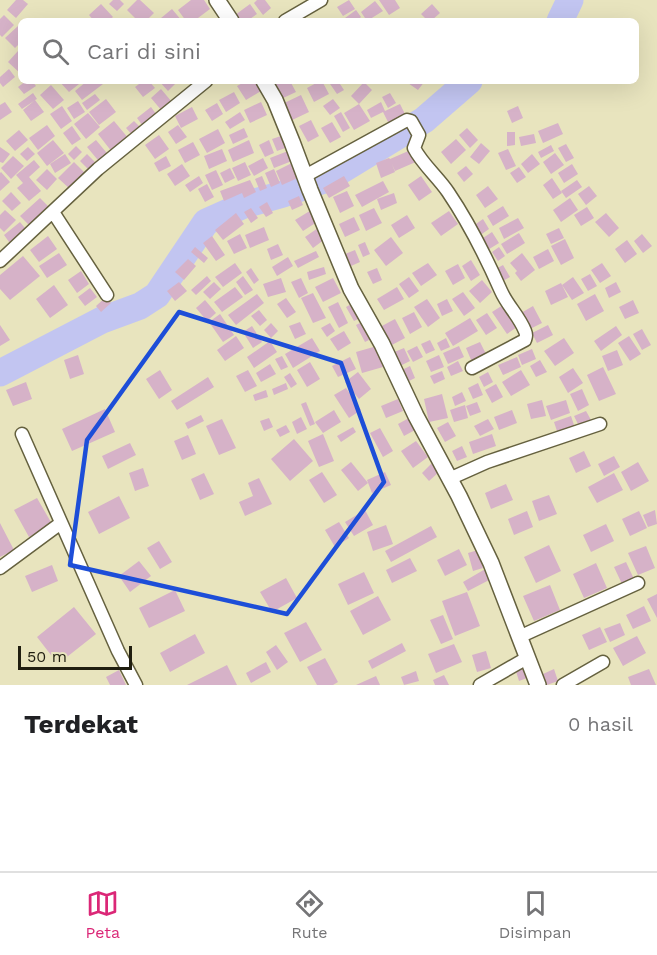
<!DOCTYPE html>
<html lang="id">
<style>
body{margin:0;font-family:"Work Sans",sans-serif;background:#f2f2f2;color:#202124}
.scale{position:absolute;left:18px;bottom:15px;width:114px;box-sizing:border-box;padding-left:6px;border:3px solid #201e10;border-top:0;font-size:16px;line-height:21px;white-space:nowrap;color:#201e10;-webkit-text-stroke:4px #e8e4be;paint-order:stroke}
.list{margin:0;padding:0;list-style:none}
h2{display:flex;justify-content:space-between;align-items:center;height:78px;margin:0;padding:0 24px;font-size:26px}
h2 small{font-size:20px;font-weight:400;color:#757577}
.icon{flex:none;width:33px;height:33px;fill:none;stroke:currentColor;stroke-width:2;stroke-linecap:round;stroke-linejoin:round}
.map{position:relative;flex:none;width:657px;height:685px;overflow:hidden}
.search{position:absolute;background:#fff;box-shadow:0 6px 24px #0002;left:18px;right:18px;top:18px;height:66px;display:flex;align-items:center;gap:15px;box-sizing:border-box;padding:0 21px;border-radius:9px;color:#757577;font-size:22px}
.sheet{height:186px;background:#fff}
nav{display:flex;justify-content:space-around;align-items:center;box-sizing:border-box;height:84px;border-top:2px solid #e0e0e0;background:#fff;font-size:16px;color:#757577}
nav a{display:grid;justify-items:center;gap:3px}
nav .on{color:#db2777}
.map>svg:first-child{display:block}
.lines{fill:none;stroke-linecap:round;stroke-linejoin:round}
.river{stroke:#c2c5f1;stroke-width:27}
.building{fill:#d6b2c8}
.minor-casing{stroke:#65613f;stroke-width:15}
.tertiary-casing{stroke:#65613f;stroke-width:18}
.minor{stroke:#fff;stroke-width:12}
.tertiary{stroke:#fff;stroke-width:15}
.marked{fill:none;stroke:#1d4ed8;stroke-width:4.5;stroke-linejoin:round}
</style>
<div class="map">
<svg width="657" height="685" viewBox="0 0 657 685">
<rect width="100%" height="100%" fill="#e8e4be"/>
<g class="lines">
<path class="river" d="M560 21 570 0
M0 373 102 320 140 306 157 295 206 222 244 205 283 194 327 179 424 120 469 81"/>
</g>
<path class="building" d="M16 0H23L28 4 16 18 7 10Z
M113 0H120L124 4 117 11 109 4Z
M137 0H140L154 13 146 21H138L127 10Z
M191 0H204L210 9 194 21H186L178 10Z
M257 0H265L271 8 263 15 254 3Z
M349 0 355 9 343 16 337 7Z
M379 0H395L400 8 389 15Z
M375 1 383 11 367 21 361 12Z
M101 4 113 17 108 21H94L89 15Z
M250 4 257 14 247 21H233L231 18Z
M432 4 440 13 431 21H428L421 14Z
M172 9 182 21H163L161 18Z
M356 10 361 17 357 21H348L345 18Z
M4 15 14 25 2 37 0 35V19Z
M18 26 21 29V42L15 48 5 38Z
M18 51 21 53V74L8 62Z
M9 69 15 77 3 87 0 83V77Z
M26 81H32L36 86 24 94 18 87Z
M59 81H76L79 84 69 92Z
M87 81H101L103 84 82 100 75 91Z
M143 81H149L155 88 143 97 135 87Z
M159 81H178L168 91Z
M246 81H255L261 91 246 100 237 86Z
M276 81H290L296 92 281 99 272 83Z
M320 81H322L329 94 314 102 307 88Z
M328 81H338L344 90 337 94Z
M405 81H425L418 90Z
M364 82 372 90 359 104 351 96Z
M51 85 64 100 53 109 40 95Z
M161 89 172 102 162 111 151 98Z
M234 92 240 103 226 112 219 100Z
M33 93 37 99 35 100 44 112 31 121 23 110 34 101 22 109 18 104Z
M390 93 396 103 388 108 382 97Z
M95 94 100 100 87 110 82 103Z
M301 95 309 112 288 122 280 105Z
M106 99 116 112 99 125 89 112Z
M333 99 340 108 330 115 323 106Z
M78 101 85 112 74 119 67 108Z
M5 102 12 112 0 120V105Z
M261 102 267 115 250 123 244 110Z
M381 102 385 111 400 104 407 118 390 126 383 112 371 118 367 110Z
M217 103 223 114 212 121 205 110Z
M359 104 370 121 354 130 344 113Z
M62 106 72 121 61 129 50 114Z
M518 106 523 118 512 123 507 111Z
M151 107 159 118 145 129 137 118Z
M192 107 198 119 181 128 175 116Z
M240 112 245 120 230 129 225 122Z
M341 112 350 128 343 132 334 116Z
M88 113 100 127 86 139 74 124Z
M311 120 319 136 308 142 299 126Z
M114 121 129 139 112 152 98 134Z
M134 121 143 130 135 138 126 128Z
M332 122 341 137 330 143 321 128Z
M558 123 563 134 543 143 538 131Z
M47 125 55 136 38 150 29 138Z
M178 125 187 137 176 144 168 132Z
M72 126 81 139 72 145 63 133Z
M244 128 248 137 233 144 229 135Z
M467 128 478 140 470 148 459 135Z
M218 129 225 143 207 153 199 139Z
M19 130 28 140 15 151 6 141Z
M507 132H515V145L507 146Z
M534 134 536 143 521 146 519 137Z
M159 135 169 149 155 159 145 145Z
M284 135 288 147 277 151 272 139Z
M456 139 466 150 451 164 441 152Z
M53 140 64 153 47 166 37 153Z
M96 140 111 158 102 165 87 147Z
M249 140 254 153 233 162 228 150Z
M269 140 274 153 265 157 259 145Z
M193 142 200 155 185 163 178 150Z
M481 143 490 151 479 164 470 157Z
M566 144 574 158 566 162 558 148Z
M551 145 554 151 541 158 538 152Z
M76 146 82 152 74 160 68 154Z
M0 147 10 154 3 163 0 162Z
M28 147 35 154 27 161 20 154Z
M222 149 227 161 209 169 204 156Z
M413 149 418 161 395 171 392 164 395 172 381 178 376 163 389 158 390 159Z
M508 149 516 166 506 170 498 153Z
M288 151 292 161 274 168 270 158Z
M555 153 564 165 551 174 543 162Z
M65 154 71 163 55 173 50 164Z
M87 154 98 165 91 172 80 161Z
M532 154 540 164 528 173 521 164Z
M13 156 24 166 11 179 1 168Z
M166 156 171 166 159 172 154 163Z
M263 158 268 168 254 176 248 166Z
M34 160 40 167 29 177 41 191 29 201 17 188 23 183 16 175Z
M74 162 87 175 71 190 58 178Z
M245 162 251 175 238 181 232 168Z
M294 162 300 177 282 185 276 171Z
M182 164 190 176 175 186 167 174Z
M572 164 578 174 564 183 558 173Z
M466 166 473 174 464 182 457 173Z
M519 167 526 177 517 183 510 173Z
M230 168 235 178 225 183 220 173Z
M47 169 57 179 47 190 36 180Z
M274 169 280 183 271 187 265 173Z
M216 170 223 185 212 190 205 175Z
M1 172 10 182 0 191V173Z
M199 176 203 183 190 192 185 185Z
M262 176 267 188 260 191 255 179Z
M344 176 350 186 329 198 323 188Z
M421 176 432 192 419 201 408 185Z
M552 178 562 193 553 199 543 185Z
M250 180 256 192 244 198 242 193 224 201 220 191Z
M577 180 582 187 566 198 561 191Z
M383 181 389 192 362 207 355 195Z
M207 184 214 197 205 202 198 189Z
M488 186 498 199 485 208 476 195Z
M589 186 597 196 586 205 578 194Z
M347 191 354 206 340 213 333 197Z
M11 192 21 203 12 211 2 201Z
M394 193 397 203 381 210 377 199Z
M299 196 303 205 292 210 288 201Z
M40 198 51 209 31 227 20 216Z
M570 198 578 210 561 222 553 210Z
M267 202 273 213 266 217 259 207Z
M503 206 509 216 493 226 487 216Z
M587 207 594 218 581 226 574 215Z
M251 208 258 218 251 223 244 212Z
M374 208 382 223 366 231 359 215Z
M313 209 320 220 303 231 295 220Z
M5 210 16 220 4 232 0 228V215Z
M449 211 458 224 441 236 431 223Z
M236 213 244 224 223 240 215 230Z
M606 213 619 228 609 237 595 222Z
M407 215 415 228 399 238 391 225Z
M354 217 360 230 345 237 339 224Z
M518 218 524 228 504 239 499 228Z
M483 219 489 229 479 236 473 226Z
M20 222 29 233 12 246 4 235Z
M264 227 269 240 250 248 245 235Z
M318 228 325 239 313 248 305 237Z
M559 228 564 238 551 244 546 234Z
M492 232 499 243 486 251 480 240Z
M519 233 525 243 507 254 501 244Z
M240 234 247 248 234 254 227 241Z
M642 234 652 246 643 253 634 241Z
M48 236 57 249 39 262 30 250Z
M212 236 225 255 216 261 203 243Z
M391 237 403 253 386 266 374 250Z
M565 239 574 258 561 265 551 246Z
M627 240 637 254 625 263 615 249Z
M365 242 370 254 363 257 358 245Z
M278 244 283 255 271 260 267 249Z
M195 247 208 258 204 263 191 252Z
M499 247 505 256 498 261 492 252Z
M548 249 554 261 539 269 533 257Z
M355 250 360 262 351 266 345 254Z
M316 251 319 257 298 268 294 261Z
M59 253 67 265 47 278 39 266Z
M522 253 535 270 521 281 515 273 517 271 510 263Z
M23 256 40 276 10 300 0 289V275Z
M288 257 293 266 277 276 272 267Z
M188 259 196 266 184 280 175 272Z
M471 260 480 275 471 281 462 266Z
M235 263 242 273 223 287 215 277Z
M428 263 437 275 421 286 412 273Z
M602 263 611 276 600 283 591 270Z
M458 264 465 278 453 285 445 271Z
M503 265 510 277 501 282 494 270Z
M324 267 326 274 309 280 307 272Z
M251 268 259 280 254 284 246 272Z
M377 268 382 280 373 284 367 272Z
M81 271 89 284 77 293 68 280Z
M590 274 597 286 588 291 581 279Z
M207 276 211 281 196 295 191 290Z
M243 276 253 290 245 295 236 282Z
M409 277 419 291 409 298 399 284Z
M573 277 584 293 572 300 562 285Z
M281 278 286 292 268 297 263 284Z
M301 278 308 293 299 298 291 282Z
M333 278 341 293 323 302 315 287Z
M482 280 492 292 480 303 469 291Z
M179 282 187 291 175 301 167 291Z
M214 282 221 289 210 299 203 292Z
M616 282 621 292 609 298 605 288Z
M561 283 568 297 551 305 545 291Z
M54 285 68 305 50 318 36 299Z
M235 287 243 297 222 312 214 302Z
M397 287 404 299 384 310 377 299Z
M90 288 97 297 85 306 78 297Z
M463 292 475 308 464 316 452 299Z
M313 293 326 318 313 323 301 298Z
M257 294 264 303 236 325 228 315Z
M595 294 604 311 586 321 577 304Z
M106 297 111 303 101 312 96 306Z
M286 298 296 312 287 318 277 304Z
M427 299 440 318 428 327 414 307Z
M447 299 453 311 442 316 437 304Z
M205 300 216 313 207 321 196 308Z
M633 300 639 313 625 319 619 307Z
M338 302 348 323 339 328 328 307Z
M355 302 362 317 354 321 346 307Z
M503 305 517 327 507 334 492 312Z
M533 306 542 323 530 329 521 313Z
M259 310 267 320 260 326 251 316Z
M414 312 422 327 410 334 402 318Z
M487 313 497 328 486 335 476 320Z
M220 314 234 335 223 342 209 322Z
M470 318 478 331 453 346 445 333Z
M395 319 405 338 390 346 380 327Z
M364 321 373 338 365 342 356 325Z
M300 322 306 334 295 339 289 326Z
M271 323 278 331 271 338 264 330Z
M330 323 335 331 327 337 321 328Z
M0 325 10 340 0 346Z
M548 325 553 335 537 343 532 333Z
M252 326 262 342 253 348 243 332Z
M616 326 622 335 601 351 594 341Z
M642 329 651 345 642 350 633 334Z
M344 331 351 343 338 351 330 339Z
M236 336 244 348 225 361 217 350Z
M629 336 641 354 630 361 618 343Z
M312 338 320 351 293 368 285 354Z
M446 338 450 347 441 351 437 343Z
M564 338 574 353 555 366 544 351Z
M430 340 435 350 426 354 421 344Z
M270 341 277 352 254 368 247 357Z
M480 342 487 356 472 362 466 348Z
M377 346 383 367 362 373 356 352Z
M417 346 423 357 413 362 407 351Z
M459 346 464 357 448 364 443 353Z
M404 348 410 361 398 367 392 353Z
M532 349 536 359 522 365 518 355Z
M617 350 623 365 608 371 602 356Z
M78 355 84 374 70 379 64 360Z
M439 355 444 367 431 372 426 361Z
M282 356 288 367 281 370 275 359Z
M350 357 356 369 338 377 332 366Z
M517 357 521 367 503 375 498 365Z
M540 360 547 372 536 377 530 366Z
M458 361 463 371 451 376 447 367Z
M310 362 320 379 307 387 297 370Z
M270 364 276 374 261 382 256 373Z
M410 366 415 378 407 382 402 370Z
M603 367 616 394 599 401 587 375Z
M573 368 583 383 568 393 559 377Z
M160 370 172 390 159 399 146 379Z
M248 370 257 386 245 392 236 376Z
M521 370 530 385 511 396 502 382Z
M442 371 445 379 434 384 430 376Z
M358 372 371 389 359 399 345 382Z
M488 372 493 382 484 387 479 377Z
M290 373 297 384 291 388 284 377Z
M208 377 214 387 177 410 171 401Z
M26 382 32 399 13 406 6 390Z
M286 383 288 389 274 395 272 389Z
M478 383 483 395 473 399 468 388Z
M496 384 503 397 492 403 485 390Z
M346 388 361 410 349 418 334 395Z
M582 389 589 405 578 411 570 394Z
M266 390 268 397 255 401 253 395Z
M462 392 466 401 455 406 452 397Z
M442 394 448 418 429 422 424 399Z
M398 399 403 411 386 418 381 406Z
M542 400 546 416 531 419 527 404Z
M566 400 570 413 551 420 546 406Z
M306 402 315 424 310 426 301 404Z
M477 402 481 412 470 416 466 406Z
M465 405 468 418 454 422 450 410Z
M105 409 115 432 72 451 62 429Z
M334 410 341 422 323 433 315 422Z
M512 410 517 423 499 430 494 417Z
M586 411 591 420 579 426 574 416Z
M201 415 204 421 188 429 185 423Z
M571 416 575 428 558 434 554 422Z
M301 417 307 429 297 434 292 422Z
M269 418 273 427 264 431 260 421Z
M409 418 415 430 404 436 398 424Z
M222 419 236 448 219 455 206 426Z
M488 419 494 429 480 436 474 426Z
M448 422 456 436 445 442 437 428Z
M286 425 290 432 280 437 276 430Z
M353 427 356 432 341 442 337 436Z
M380 428 393 451 383 457 370 433Z
M323 434 334 461 319 467 308 441Z
M492 434 496 446 473 454 469 442Z
M188 435 196 454 182 460 174 441Z
M294 439 313 461 290 481 271 459Z
M416 441 428 457 413 468 401 451Z
M130 443 136 455 108 469 102 456Z
M462 446 467 457 457 461 452 451Z
M584 451 591 466 576 473 569 458Z
M614 456 620 467 604 476 598 464Z
M351 462 368 483 358 491 341 470Z
M638 462 649 481 631 491 621 472Z
M432 463 440 471 429 481 422 473Z
M143 468 149 486 135 491 129 473Z
M322 472 337 495 324 503 309 480Z
M385 472 391 485 372 493 367 480Z
M204 473 214 494 200 500 191 479Z
M614 473 623 490 597 503 588 487Z
M259 478 272 504 245 516 239 502 253 496 248 483Z
M506 484 513 500 491 509 485 493Z
M549 495 557 514 539 521 532 501Z
M119 496 130 518 99 534 88 512Z
M37 498 52 524 29 537 14 510Z
M365 510 373 525 354 536 345 522Z
M655 510 657 524 648 527 643 515Z
M527 511 533 527 514 535 508 519Z
M639 511 647 528 630 536 622 519Z
M339 522 349 538 335 547 325 530Z
M0 523 14 550 0 557Z
M606 524 614 541 591 552 583 535Z
M386 525 393 544 373 551 367 532Z
M431 526 437 537 391 562 385 551Z
M159 541 172 562 160 569 147 548Z
M549 545 561 571 536 583 524 557Z
M646 546 655 568 638 575 628 553Z
M459 549 467 565 445 576 437 560Z
M478 550 483 568 473 571 468 553Z
M410 558 417 571 392 583 386 570Z
M139 561 151 576 130 592 119 576Z
M626 562 634 579 622 584 614 567Z
M596 563 607 588 584 598 573 574Z
M52 565 58 581 32 592 25 576Z
M487 568 493 578 468 591 463 582Z
M364 572 374 593 348 605 338 584Z
M286 578 297 598 272 612 260 592Z
M550 585 560 610 534 621 523 596Z
M175 590 185 611 149 628 139 608Z
M467 592 480 626 455 636 442 601Z
M657 594V618L647 599Z
M378 596 391 620 363 635 350 611Z
M644 606 651 621 633 629 626 615Z
M74 607 96 634 58 664 37 637Z
M443 615 453 639 441 644 430 620Z
M306 622 322 650 300 662 284 633Z
M620 623 625 635 610 642 604 629Z
M600 627 607 642 589 650 582 635Z
M195 634 205 653 170 672 160 653Z
M637 636 646 653 623 666 613 648Z
M402 643 406 651 372 669 368 661Z
M454 644 462 662 436 673 428 654Z
M276 645 288 662 277 670 266 652Z
M486 651 491 668 477 672 472 655Z
M325 658 338 682 333 685H317L307 667Z
M266 662 271 672 251 683 246 673Z
M227 665 237 685H187Z
M523 665 527 678 519 681 515 668Z
M554 669 558 681 547 685 543 674Z
M649 669 656 685H631L628 677Z
M119 670 126 685H110L106 677Z
M416 671 419 681 404 685 401 677Z
M444 675 449 685H435L433 680Z
M376 676 380 685H356Z"/>
<g class="lines">
<g class="minor-casing">
<path id="minor" d="M285 21 321 0
M305 176 407 120 411 121 419 135 414 148C422 164 438 177 448 192 469 223 486 257 501 291 507 305 519 316 525 331 527 336 526 335 525 340L472 368
M53 212 107 295
M0 261 98 169 206 81
M22 434 118 651 136 685
M449 479 487 462 600 424
M0 568 61 523
M521 636 638 583
M480 685 527 658
M563 685 603 662"/>
</g>
<g class="tertiary-casing">
<path id="tertiary" d="M217 0 231 21
M264 81 275 100 292 142 310 190 351 289 382 344 416 416 459 496 491 563 538 685"/>
</g>
<use href="#minor" class="minor"/>
<use href="#tertiary" class="tertiary"/>
</g>
<path class="marked" d="M179 312 341 363 384 482 287 614 70 565 87 440Z"/>
</svg>
<div class="scale">50 m</div>
<div class="search"><svg class="icon" aria-label="search" viewBox="0 0 24 24"><circle cx="10" cy="10" r="6"/><path d="M15 15l6 6"/></svg>Cari di sini</div>
</div>
<section class="sheet">
<h2>Terdekat<small>0 hasil</small></h2>
<ul class="list">
</ul>
</section>
<nav>
<a class="on"><svg class="icon" aria-label="map" viewBox="0 0 24 24"><path d="M3 6l6-2 6 2 6-2v14l-6 2-6-2-6 2zM9 4v14M15 6v14"/></svg>Peta</a>
<a><svg class="icon" aria-label="directions" viewBox="0 0 24 24"><path d="M12 3l9 9-9 9-9-9zM9 14v-3h6M13 9l2 2-2 2"/></svg>Rute</a>
<a><svg class="icon" aria-label="saved" viewBox="0 0 24 24"><path d="M7 4h10v16l-5-4-5 4z"/></svg>Disimpan</a>
</nav>
